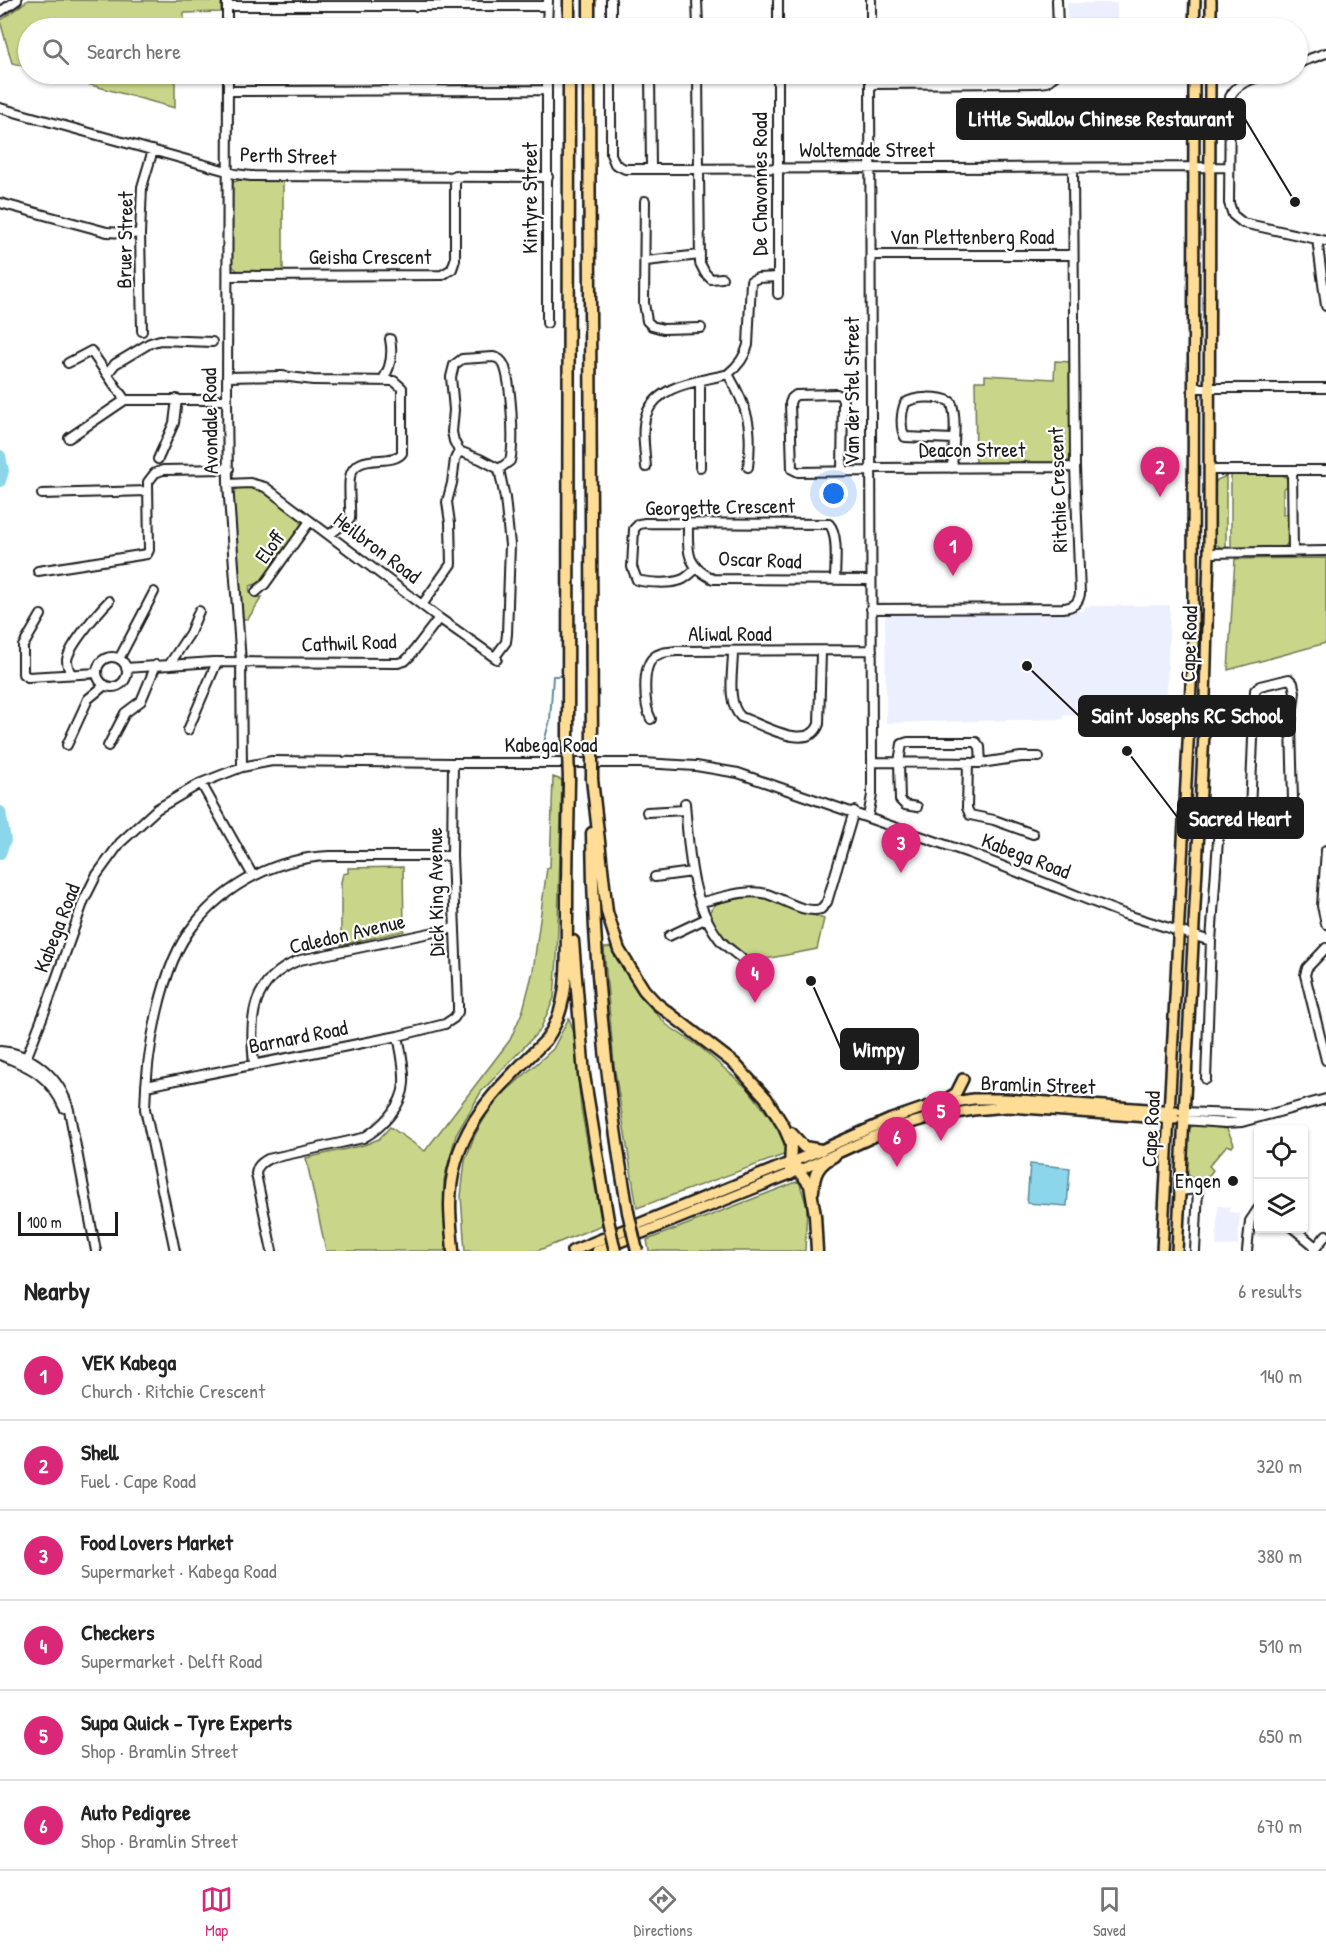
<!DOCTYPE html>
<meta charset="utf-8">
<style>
body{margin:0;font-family:"Patrick Hand",sans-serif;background:#f6f6f6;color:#222}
.controls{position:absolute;right:18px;bottom:18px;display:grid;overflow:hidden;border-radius:6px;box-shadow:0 2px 4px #0004}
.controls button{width:54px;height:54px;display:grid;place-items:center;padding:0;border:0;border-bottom:2px solid #e0e0e0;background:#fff;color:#222;font:30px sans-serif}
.scale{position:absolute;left:18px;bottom:15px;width:100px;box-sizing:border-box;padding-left:6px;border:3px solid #1c1c1c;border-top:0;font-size:16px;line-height:21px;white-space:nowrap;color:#1c1c1c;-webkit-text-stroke:4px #fff;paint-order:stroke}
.you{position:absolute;left:834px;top:494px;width:21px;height:21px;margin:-15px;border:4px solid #fff;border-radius:50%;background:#1a73e8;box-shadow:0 0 0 9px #1a73e833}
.badge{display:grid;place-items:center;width:39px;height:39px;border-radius:50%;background:#db2777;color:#fff;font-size:20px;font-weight:700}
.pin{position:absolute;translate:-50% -50px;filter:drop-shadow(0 2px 3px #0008)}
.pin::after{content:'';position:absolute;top:32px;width:21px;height:18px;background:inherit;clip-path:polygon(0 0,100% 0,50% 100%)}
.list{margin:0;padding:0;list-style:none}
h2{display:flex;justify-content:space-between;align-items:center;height:78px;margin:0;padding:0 24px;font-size:26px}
h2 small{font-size:20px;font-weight:400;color:#767676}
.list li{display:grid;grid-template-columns:39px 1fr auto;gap:18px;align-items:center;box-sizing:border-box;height:90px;padding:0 24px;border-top:2px solid #e0e0e0}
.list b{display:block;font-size:22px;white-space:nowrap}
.list p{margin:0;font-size:20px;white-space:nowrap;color:#767676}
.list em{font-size:20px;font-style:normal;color:#767676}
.icon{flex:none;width:33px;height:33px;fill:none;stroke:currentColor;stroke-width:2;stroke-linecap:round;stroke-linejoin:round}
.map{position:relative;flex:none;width:1326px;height:1251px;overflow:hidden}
.search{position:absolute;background:#fff;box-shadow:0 2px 4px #0004;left:18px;right:18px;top:18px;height:66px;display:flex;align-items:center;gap:15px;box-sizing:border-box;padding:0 21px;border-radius:33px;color:#767676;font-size:22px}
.sheet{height:618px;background:#fff}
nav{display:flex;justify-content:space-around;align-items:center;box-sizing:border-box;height:84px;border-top:2px solid #e0e0e0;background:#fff;font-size:16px;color:#767676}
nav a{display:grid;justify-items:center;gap:3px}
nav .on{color:#db2777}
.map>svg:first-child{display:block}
.built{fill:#eceffe}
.green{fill:#c9d68a;stroke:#727953;stroke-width:1.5}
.water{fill:#8bd6eb;stroke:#5f8c98;stroke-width:1.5}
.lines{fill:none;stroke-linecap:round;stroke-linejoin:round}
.stream{stroke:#5f8c98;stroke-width:2}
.river{stroke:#8bd6eb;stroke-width:12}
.minor-casing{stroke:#1c1c1c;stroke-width:12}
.major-casing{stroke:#1c1c1c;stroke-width:14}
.highway-casing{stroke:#1c1c1c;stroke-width:15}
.minor{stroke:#fff;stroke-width:8}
.major{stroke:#ffdd96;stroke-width:9}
.highway{stroke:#ffdd96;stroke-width:10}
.highway-bridge-casing{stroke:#1c1c1c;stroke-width:15;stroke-linecap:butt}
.highway-bridge{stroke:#ffdd96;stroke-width:10}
.poi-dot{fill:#1c1c1c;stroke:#fff;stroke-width:2}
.labels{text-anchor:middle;stroke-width:4.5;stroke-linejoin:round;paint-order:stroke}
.street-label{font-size:21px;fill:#1c1c1c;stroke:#fff}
.poi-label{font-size:21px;fill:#1c1c1c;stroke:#fff;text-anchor:end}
.leader{fill:none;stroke:#1c1c1c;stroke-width:2}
.callout-dot{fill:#1c1c1c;stroke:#fff;stroke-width:2}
.callout{fill:#1c1c1c;stroke:#1c1c1c;stroke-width:2}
.callout-label{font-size:22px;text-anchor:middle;font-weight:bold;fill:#fff}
</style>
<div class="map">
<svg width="1326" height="1251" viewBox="0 0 1326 1251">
<rect width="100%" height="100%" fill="#fff"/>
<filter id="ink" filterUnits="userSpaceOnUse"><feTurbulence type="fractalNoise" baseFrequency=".0167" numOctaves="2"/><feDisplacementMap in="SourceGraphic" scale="12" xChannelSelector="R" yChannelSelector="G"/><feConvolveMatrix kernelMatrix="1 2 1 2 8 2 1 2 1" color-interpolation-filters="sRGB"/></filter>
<g filter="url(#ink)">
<path class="built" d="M1117 3V28H1067V3Z
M1170 605 1166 719 1064 715 1063 719 886 723 885 617 891 611H1083L1086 606Z
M1218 1206 1230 1207 1229 1212 1240 1213 1238 1245 1216 1246Z"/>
<path class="green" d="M28 0 221 1V12L184 13V23H175V28H28V67L12 63 0 21Z
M51 74H175V108Z
M240 180H283V272H239L232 266 231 185 234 182Z
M1055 361 1071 362V459L1063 464 976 465 975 381H985V375L1054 379Z
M1231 475H1282L1288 479 1289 485 1283 489V515L1289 513C1289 525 1294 543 1281 549H1231Z
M1226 476V549L1216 545 1213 538 1214 486 1217 480Z
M246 485C260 488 302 512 302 527L264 581 250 586C248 596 253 598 262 597L248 619H243L233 496 236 489Z
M1326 558V643L1228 670 1235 559Z
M553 777 562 780 557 959 554 998 540 1030 481 1092 456 1135 444 1180 446 1251H326L306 1158 364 1145 379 1139 390 1127 425 1151 510 1040 523 1010 533 971 547 868 550 867Z
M403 867 404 931 341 945V882L343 874 348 873V868Z
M754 896 768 898 824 919 817 949 740 964 737 962 744 959C731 946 711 932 709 912L717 903Z
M614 947 625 972 640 996 667 1025 700 1047 749 1090 778 1128 789 1153 637 1208 614 1065 604 948Z
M569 1018 574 1033 581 1108 602 1225 537 1251H465L461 1196 465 1161 475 1135 494 1102 553 1049Z
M1198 1125 1227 1129 1234 1144 1232 1147 1227 1145 1209 1166 1213 1170C1208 1178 1204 1180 1194 1182L1186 1171 1188 1131 1192 1126Z
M799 1181 807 1207 805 1251H649L647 1240Z"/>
<path class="water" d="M1030 1164 1070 1168 1067 1206 1027 1203Z"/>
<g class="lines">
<path class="stream" d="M541 753 550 720 553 676H560"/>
<path class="river" d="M0 456 3 471 0 481
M0 812 5 840 0 853"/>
<g class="minor-casing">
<path id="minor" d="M227 0V28
M611 0V28
M697 0 698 28
M1057 0 1058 28
M227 6H548
M0 12 17 0
M547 28 548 0
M778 28V0
M871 28V0
M1298 63 1326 53
M228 74 227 400 228 484 241 662 242 767
M547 74V323
M611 74V154L615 164 625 169 1229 167
M650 74 651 168
M698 74 700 263 705 273 711 279 722 278
M1268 74C1253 79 1237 82 1230 97L1229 203 1233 215 1243 223 1326 241
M870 84 1038 83 1047 82 1057 74
M228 91 546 90
M0 108 227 171 235 174 251 176 548 177
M645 201 644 303 647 321 652 326 663 329 701 328
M0 203 107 232 140 234
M1317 239 1326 306
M871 255H1072
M646 261 700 255
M228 276 442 275 452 269 455 260V175
M778 294V74
M142 331 140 234 142 187 153 150
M68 363 91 351 125 400
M108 373 115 364 150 343 160 340 212 342
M728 374C748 408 753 428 748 467
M227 377 282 376 313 380 394 381 402 388V453C392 467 355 451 350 477 348 491 351 506 350 519L329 535
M382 381C391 368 393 354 390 339
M1193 388H1326
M69 438 125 400H227
M158 459 174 423 177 399
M646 467C645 452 641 430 646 415 658 383 700 382 728 374 738 366 745 357 748 345L751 281 758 278 778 277
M700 467V381
M870 468 1075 467
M952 468C953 450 958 417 951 402 940 396 915 396 905 403 901 413 900 428 905 437L953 439
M1209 470H1326
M842 471 843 401 841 396 837 394 796 395 792 398 790 403 792 469 798 472 870 471
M1292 471 1293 552
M228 484 250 483 265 487 439 618 497 659
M42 494 148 491
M688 524C688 551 685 565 713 579L871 580
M1209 553 1326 551
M697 568C692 572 687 578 681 580 670 584 649 583 637 580L632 567 634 529 639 524 645 523 829 524C839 534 835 566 835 580
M38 571 147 554 149 550 148 482 155 473 163 470 229 469
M256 592 265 584 310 521
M422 605 451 564 450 523 447 502 452 483 455 459 459 451
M871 609 1063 608C1073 607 1078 604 1080 594L1075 467 1073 168
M41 615 23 646V674L28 677 97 673
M733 652C733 671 726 703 741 717 761 724 809 753 819 724L821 652
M495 657 506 642 507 634 510 545 505 498 499 469 480 459 459 451 454 441 452 432 454 410 451 377 454 365 462 359 493 357C499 358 501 360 504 365 511 382 515 443 510 461L499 469
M97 672a15 15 0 1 1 30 0a15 15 0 1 1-30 0Z
M119 659 154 592
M169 665 190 633 199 611
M126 668 213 662 398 663 405 661 410 656 439 618
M71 674C69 670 67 665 67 660 69 646 99 611 109 601
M651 719C644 706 642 668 653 658 659 652 668 652 676 651L872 650
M188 730 217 662
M67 745 88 699 105 685
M108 746 125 713 141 701 156 665
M872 762 981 763 1021 757H1039
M968 763 967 808 970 815 994 820 1033 834
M201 783 253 876
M685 803C689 849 690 902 720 940 726 947 734 952 741 958
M917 807 905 805 900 800 899 762 902 744 908 742H976L980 747 981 763
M647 812 685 810
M868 817 872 795V762L870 74
M1326 850 1322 906 1326 924
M655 877 692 872
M701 902C721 898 747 888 767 894 783 899 805 914 821 909L827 902 854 811
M669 936 707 918
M1326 948 1307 968 1305 975 1326 1060
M0 1051C32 1053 61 1078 69 1110L96 1251
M0 1055C31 1067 50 1076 64 1108
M24 1064 46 1008 84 900 96 876 120 843 157 809 201 783 242 767 272 761 453 763H642L696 766 738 773 969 853 1124 914 1211 941
M254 1064C249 1018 251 979 300 960L454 928
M1206 1079 1211 941 1219 826C1228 804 1279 818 1293 800L1291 725 1295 692 1293 683 1289 679 1260 686 1255 690 1250 812
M146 1086 398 1036 445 1024 454 1018 458 1012V1005L452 856 453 763
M1184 1112 1259 1115
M1183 1120 1226 1123 1242 1122 1326 1099
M1179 1191 1198 1189 1195 1251
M1293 1228 1316 1247
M1314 1250 1326 1235
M175 1251 145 1109C146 1057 160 965 194 925 226 884 277 858 329 856H452
M272 1251 256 1174C257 1166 261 1163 268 1159L363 1138C381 1128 403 1106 404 1083 405 1068 401 1051 398 1036
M1247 1251 1250 1221 1258 1209"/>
</g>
<g class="major-casing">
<path id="major" d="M1194 28 1195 0
M1211 28V0
M943 1101 956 1093 963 1079
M572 1251 821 1150 891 1119 926 1107 973 1099H1006L1176 1111
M597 1251 800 1170 893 1128 929 1118 973 1110 1008 1107 1175 1119
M1162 1251 1193 646 1194 74
M1177 1251 1204 733 1209 553 1210 74"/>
</g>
<g class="highway-casing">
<path id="highway" d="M589 0V28
M569 28V0
M589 74 592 750
M568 750 569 74
M592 779 607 912 619 950 644 990 656 1003 735 1064 766 1098 784 1127 791 1143 790 1174
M592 833C593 961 606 1086 628 1212
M568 836 569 781
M573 941 584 1075 608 1220
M791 1133 804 1147 821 1150
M792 1162 810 1185 815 1215 817 1251
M813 1191C814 1173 818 1165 834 1156
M453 1251C452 1236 450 1220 450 1205 450 1129 497 1090 546 1040 571 1005 566 960 567 919 567 890 567 860 568 831"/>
</g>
<use href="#minor" class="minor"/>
<use href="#major" class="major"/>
<use href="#highway" class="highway"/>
<g class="highway-bridge-casing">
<path id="highway-bridge" d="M568 750 569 781
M592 750V779
M628 1212 637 1251
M608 1220 615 1251"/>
</g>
<use href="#highway-bridge" class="highway-bridge"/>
</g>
</g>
<circle class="poi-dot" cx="1233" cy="1181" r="6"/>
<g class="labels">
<g class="street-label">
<text x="867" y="157">Woltemade Street</text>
<text transform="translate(288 156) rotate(2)" y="7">Perth Street</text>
<text transform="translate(760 184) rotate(-90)" y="7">De Chavonnes Road</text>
<text transform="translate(530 198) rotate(-90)" y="7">Kintyre Street</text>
<text x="972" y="244">Van Plettenberg Road</text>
<text transform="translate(125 240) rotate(-89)" y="7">Bruer Street</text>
<text x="370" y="264">Geisha Crescent</text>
<text transform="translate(852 391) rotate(-90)" y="7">Van der Stel Street</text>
<text transform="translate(210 421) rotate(-91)" y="7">Avondale Road</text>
<text x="972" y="457">Deacon Street</text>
<text transform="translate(1058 490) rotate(-92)" y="7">Ritchie Crescent</text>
<text transform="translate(720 507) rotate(-1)" y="7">Georgette Crescent</text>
<text transform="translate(270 547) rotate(-54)" y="7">Eloff</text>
<text transform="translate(377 548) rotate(37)" y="7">Heilbron Road</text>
<text transform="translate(760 560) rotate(2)" y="7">Oscar Road</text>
<text x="730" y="641">Aliwal Road</text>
<text transform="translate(349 643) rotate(-2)" y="7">Cathwil Road</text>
<text transform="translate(1189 644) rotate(-88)" y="7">Cape Road</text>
<text x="551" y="752">Kabega Road</text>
<text transform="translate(1026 856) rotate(21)" y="7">Kabega Road</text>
<text transform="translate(436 892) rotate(-91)" y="7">Dick King Avenue</text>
<text transform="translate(57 928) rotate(-69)" y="7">Kabega Road</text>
<text transform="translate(347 934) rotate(-13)" y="7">Caledon Avenue</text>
<text transform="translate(298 1037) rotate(-11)" y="7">Barnard Road</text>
<text transform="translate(1038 1085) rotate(2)" y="7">Bramlin Street</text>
<text transform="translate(1151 1129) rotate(-87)" y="7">Cape Road</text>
</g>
<g class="poi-label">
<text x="1221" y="1188">Engen</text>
</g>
</g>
<path class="leader" d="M1295 202L1245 119M1027 666L1079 716M1127 751L1178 818M811 981L841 1049"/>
<g class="callout-dot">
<circle cx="1295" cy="202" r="6"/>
<circle cx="1027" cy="666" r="6"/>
<circle cx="1127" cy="751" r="6"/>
<circle cx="811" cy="981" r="6"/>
</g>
<g class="callout">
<rect x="957" y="99" width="288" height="40" rx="6"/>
<rect x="1079" y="696" width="216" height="40" rx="6"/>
<rect x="1178" y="798" width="125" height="40" rx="6"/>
<rect x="841" y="1029" width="77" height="40" rx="6"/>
</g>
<g class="callout-label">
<text x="1101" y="126">Little Swallow Chinese Restaurant</text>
<text x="1187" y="723">Saint Josephs RC School</text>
<text x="1240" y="826">Sacred Heart</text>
<text x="879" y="1057">Wimpy</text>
</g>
</svg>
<div class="controls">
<button><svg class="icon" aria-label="locate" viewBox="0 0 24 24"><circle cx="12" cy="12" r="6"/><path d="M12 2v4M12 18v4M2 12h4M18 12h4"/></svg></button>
<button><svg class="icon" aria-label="layers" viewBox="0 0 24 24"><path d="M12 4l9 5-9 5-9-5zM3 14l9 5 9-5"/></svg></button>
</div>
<div class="scale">100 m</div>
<div class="you"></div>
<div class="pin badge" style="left:953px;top:576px">1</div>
<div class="pin badge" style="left:1160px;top:497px">2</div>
<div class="pin badge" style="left:901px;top:873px">3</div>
<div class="pin badge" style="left:755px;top:1003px">4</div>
<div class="pin badge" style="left:941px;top:1141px">5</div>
<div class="pin badge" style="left:897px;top:1167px">6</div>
<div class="search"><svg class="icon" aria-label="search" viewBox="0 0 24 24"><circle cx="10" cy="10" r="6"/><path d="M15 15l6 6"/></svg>Search here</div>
</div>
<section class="sheet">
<h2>Nearby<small>6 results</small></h2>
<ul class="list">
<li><span class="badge">1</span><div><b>VEK Kabega</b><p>Church · Ritchie Crescent</p></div><em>140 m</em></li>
<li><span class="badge">2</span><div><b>Shell</b><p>Fuel · Cape Road</p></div><em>320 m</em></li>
<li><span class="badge">3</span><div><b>Food Lovers Market</b><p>Supermarket · Kabega Road</p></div><em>380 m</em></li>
<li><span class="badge">4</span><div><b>Checkers</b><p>Supermarket · Delft Road</p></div><em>510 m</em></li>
<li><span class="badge">5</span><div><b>Supa Quick - Tyre Experts</b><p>Shop · Bramlin Street</p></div><em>650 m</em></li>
<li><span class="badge">6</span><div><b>Auto Pedigree</b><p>Shop · Bramlin Street</p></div><em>670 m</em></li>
</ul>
</section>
<nav>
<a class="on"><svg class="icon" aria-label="map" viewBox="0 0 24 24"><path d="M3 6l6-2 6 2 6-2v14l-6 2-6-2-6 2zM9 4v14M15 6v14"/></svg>Map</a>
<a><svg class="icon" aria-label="directions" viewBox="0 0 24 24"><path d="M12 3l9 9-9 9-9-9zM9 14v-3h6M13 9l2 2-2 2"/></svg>Directions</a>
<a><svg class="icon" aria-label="saved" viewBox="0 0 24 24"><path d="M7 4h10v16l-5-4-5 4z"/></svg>Saved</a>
</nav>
